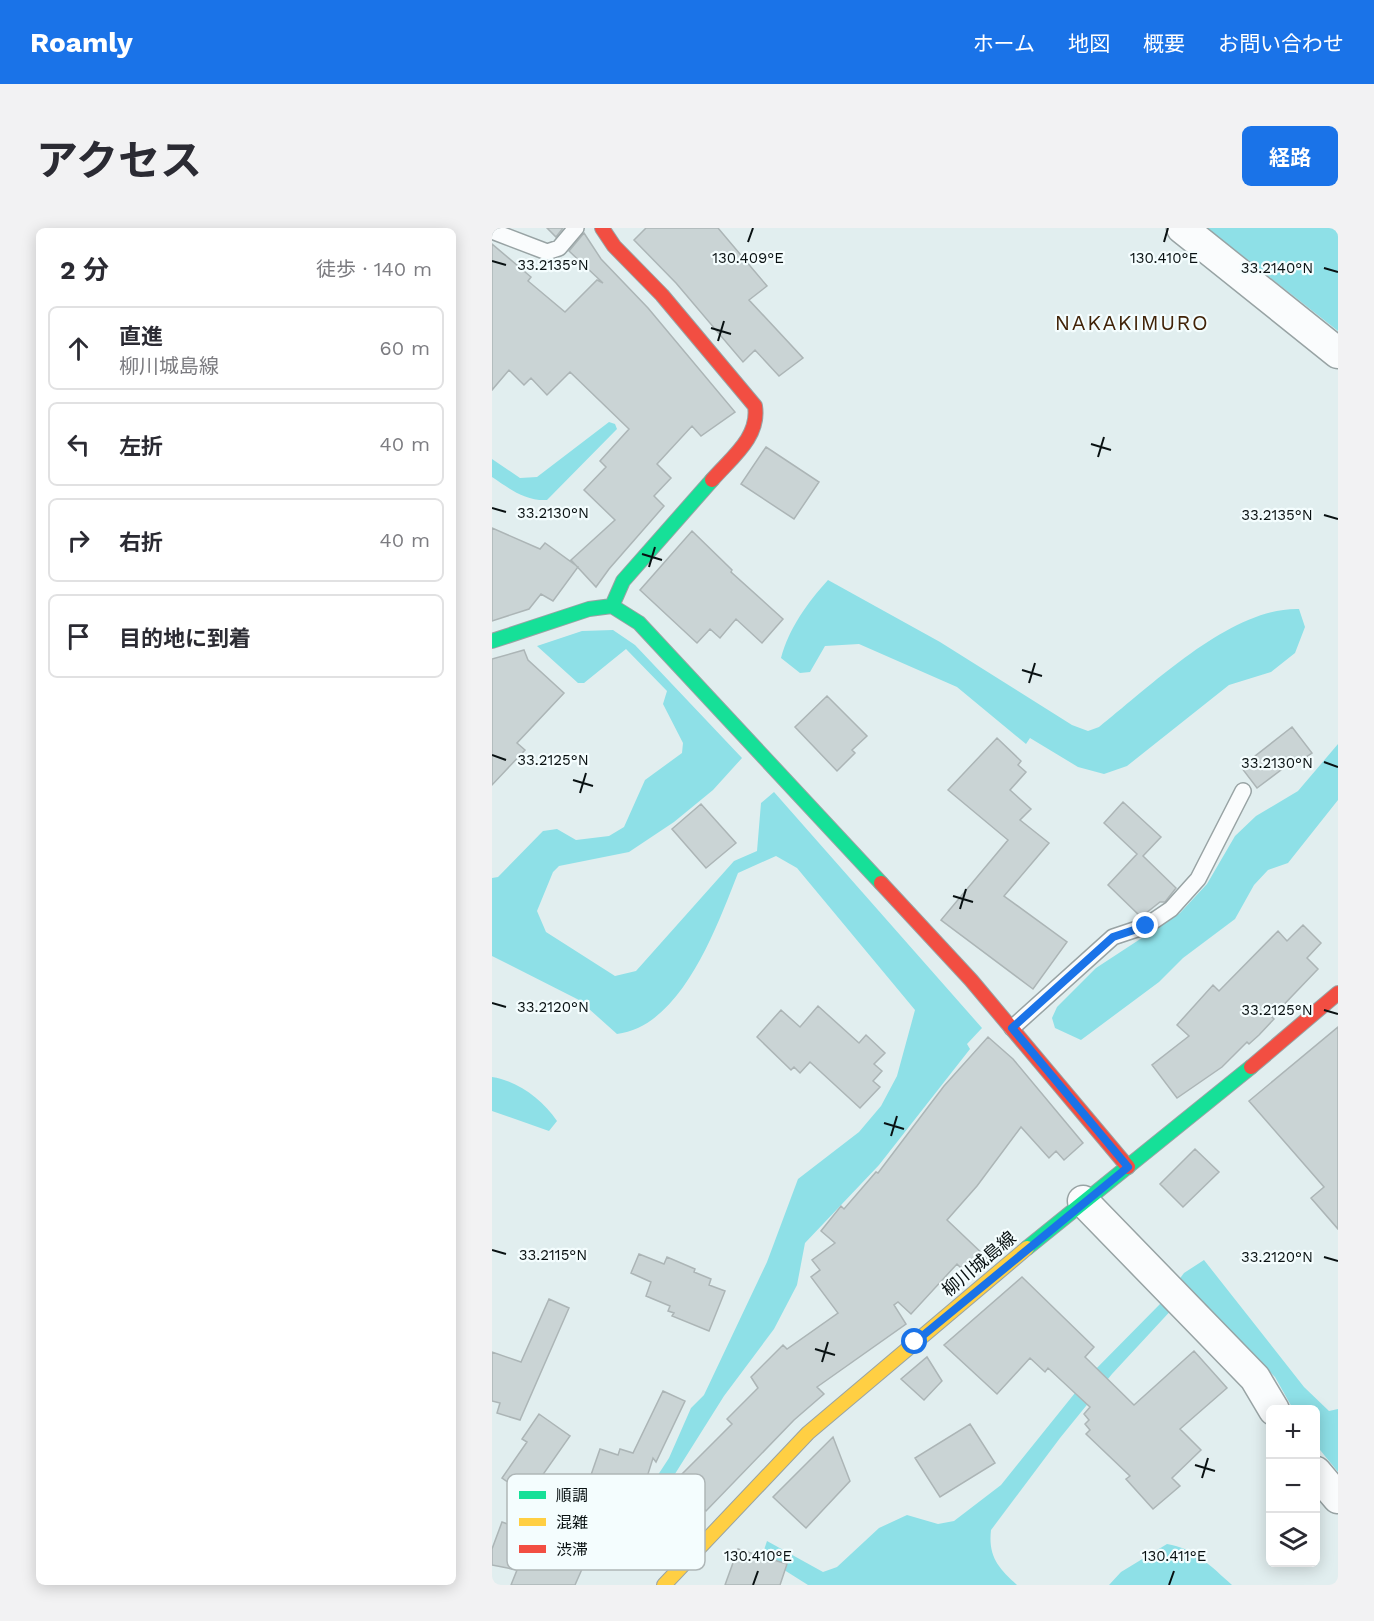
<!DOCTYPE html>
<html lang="ja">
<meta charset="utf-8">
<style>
body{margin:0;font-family:"Work Sans","Noto Sans JP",sans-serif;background:#f2f2f3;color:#2b2b33}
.controls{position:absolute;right:18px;bottom:18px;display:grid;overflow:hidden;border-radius:9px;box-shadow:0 3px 15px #0003}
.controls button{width:54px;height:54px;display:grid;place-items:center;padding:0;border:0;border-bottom:2px solid #e1e1e2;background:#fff;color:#2b2b33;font:30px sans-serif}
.stop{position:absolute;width:18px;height:18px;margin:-14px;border:4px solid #1a73e8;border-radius:50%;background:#fff}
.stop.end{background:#1a73e8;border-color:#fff;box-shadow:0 2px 6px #0008}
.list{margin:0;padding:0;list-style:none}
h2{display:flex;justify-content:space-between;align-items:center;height:78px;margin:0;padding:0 24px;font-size:26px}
h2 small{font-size:20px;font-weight:400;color:#7c7c81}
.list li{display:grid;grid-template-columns:39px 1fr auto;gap:18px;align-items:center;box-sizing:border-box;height:84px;margin:0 12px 12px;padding:0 12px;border:2px solid #e1e1e2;border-radius:9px}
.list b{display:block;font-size:22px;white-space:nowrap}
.list p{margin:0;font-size:20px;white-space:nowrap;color:#7c7c81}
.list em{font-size:20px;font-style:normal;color:#7c7c81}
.icon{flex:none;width:33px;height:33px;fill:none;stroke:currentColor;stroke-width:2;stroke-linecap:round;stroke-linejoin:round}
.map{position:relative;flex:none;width:846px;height:1357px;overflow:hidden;border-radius:9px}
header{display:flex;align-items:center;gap:36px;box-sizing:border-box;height:84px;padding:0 30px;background:#1a73e8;color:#fff}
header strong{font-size:28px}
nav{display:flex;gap:33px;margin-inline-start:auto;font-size:21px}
.intro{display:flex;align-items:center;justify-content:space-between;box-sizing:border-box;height:144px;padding:0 36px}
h1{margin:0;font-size:42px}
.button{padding:15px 27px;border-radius:9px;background:#1a73e8;color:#fff;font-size:21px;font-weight:700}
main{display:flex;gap:36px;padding:0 36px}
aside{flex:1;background:#fff;border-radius:9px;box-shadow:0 3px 15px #0003}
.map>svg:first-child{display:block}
.water{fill:#8ee0e7}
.building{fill:#cad4d5;stroke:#acb5b6;stroke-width:1.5}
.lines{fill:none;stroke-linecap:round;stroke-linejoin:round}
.lane-casing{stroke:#98a3a4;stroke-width:18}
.street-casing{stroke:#98a3a4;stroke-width:33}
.fast-casing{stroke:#98a3a4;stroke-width:16}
.slow-casing{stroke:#98a3a4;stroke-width:16}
.jam-casing{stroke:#98a3a4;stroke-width:16}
.lane{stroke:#fafcfd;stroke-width:15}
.street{stroke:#fafcfd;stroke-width:30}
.fast{stroke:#16e098;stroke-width:14}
.slow{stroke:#ffcf43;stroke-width:14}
.jam{stroke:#f24e42;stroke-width:14}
.route{stroke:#1a73e8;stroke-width:8}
.ticks{fill:none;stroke:#091112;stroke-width:2}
.labels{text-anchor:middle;stroke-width:4.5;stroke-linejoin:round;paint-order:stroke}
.street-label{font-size:18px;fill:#091112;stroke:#f4fdfe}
.quarter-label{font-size:21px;letter-spacing:1.5px;fill:#412308;stroke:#f4fdfe}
.key{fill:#f4fdfe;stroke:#aeb6b7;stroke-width:1.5}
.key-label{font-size:16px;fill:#091112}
.ticks-label{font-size:15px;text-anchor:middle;fill:#091112;stroke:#f4fdfe;stroke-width:4.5;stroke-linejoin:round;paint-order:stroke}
</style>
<header>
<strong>Roamly</strong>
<nav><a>ホーム</a><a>地図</a><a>概要</a><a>お問い合わせ</a></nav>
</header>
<div class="intro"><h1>アクセス</h1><a class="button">経路</a></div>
<main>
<aside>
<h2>2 分<small>徒歩 · 140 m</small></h2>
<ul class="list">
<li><svg class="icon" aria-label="ahead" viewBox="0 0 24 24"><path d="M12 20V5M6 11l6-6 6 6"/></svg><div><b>直進</b><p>柳川城島線</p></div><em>60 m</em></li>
<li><svg class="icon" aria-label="left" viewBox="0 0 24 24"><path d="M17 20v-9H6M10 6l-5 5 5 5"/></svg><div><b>左折</b></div><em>40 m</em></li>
<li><svg class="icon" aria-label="right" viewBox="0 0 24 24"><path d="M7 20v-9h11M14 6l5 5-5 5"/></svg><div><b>右折</b></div><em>40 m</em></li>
<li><svg class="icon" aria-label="arrive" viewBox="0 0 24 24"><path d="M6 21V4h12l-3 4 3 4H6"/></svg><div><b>目的地に到着</b></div></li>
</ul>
</aside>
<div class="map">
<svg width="846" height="1357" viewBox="0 0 846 1357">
<rect width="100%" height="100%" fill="#e1eeef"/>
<path class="water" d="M715 0H846V103Z
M117 194 123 196 125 201 55 272C33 273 18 261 0 249V231L28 250 45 249Z
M336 352 448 414 580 497 596 503 607 499C659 458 739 379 807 381L813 399 803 425 779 444 737 457 635 538 612 546 586 539 538 510 534 516 465 459 367 416 333 418 318 444 308 445 289 430C297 400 316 374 336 352Z
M121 402 143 417 250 530 221 562 182 594 137 624 67 638 61 644 45 683 54 704 123 748 144 743 242 633 265 623 269 575 282 564 490 800 475 816 478 821 387 937 313 1015 305 1057 282 1101 232 1168 176 1257 168 1262 162 1260V1253L177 1230 199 1180 212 1167 275 1034 306 951 367 904 389 878 405 848 423 782 305 640 284 628 246 645C225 698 190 798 125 806L87 772 0 728V650L6 649 51 603 65 601 84 612 117 608 132 599 153 552 190 525 191 515 171 476 175 463 134 421 92 455H86L45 418 90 403Z
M846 516V572L796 635 776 642 762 657 743 691 691 730 667 754 589 812 563 800 560 790 565 779 604 740 688 685 715 656 743 608 764 588 806 563Z
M0 849C26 853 50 871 65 893L57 903 0 883Z
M712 1032 812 1159 837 1183 846 1181V1244L824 1217V1182L801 1181 783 1149 696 1064 620 1146 568 1210 499 1302C496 1328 506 1340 525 1357H316L270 1328 275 1313 331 1344 345 1339 387 1300 415 1287 446 1296 462 1293 509 1257 595 1150 671 1073 692 1045Z
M675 1316C702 1320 720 1339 740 1357H617L629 1344Z"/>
<path class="building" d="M55 0H71L64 9Z
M154 0H226L275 58 257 72 311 130 287 148 263 122 251 134 184 55 142 12Z
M92 5 109 31 156 80 243 184 209 208 200 198 165 236 179 250 162 268 172 278 117 341 104 359 79 332 123 292 92 262 114 239 108 233 137 201 78 144 55 167 39 150 32 157 17 142 0 162V16L39 49 36 53 73 84 105 52 111 55 77 23Z
M274 219 327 254 302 291 249 256Z
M0 300 48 321 53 315 86 339 61 373 49 366 37 381 0 393Z
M200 303 240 342 239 344 291 391 270 415 244 391 228 410 218 401 205 415 148 362Z
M32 422 36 432 72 465 25 515 33 522 0 557V431Z
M335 468 375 508 360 522 363 525 345 543 303 499Z
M800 499 820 525 799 539 797 536 765 560 749 539Z
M505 510 529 533 526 537 534 544 518 562 539 581 528 592 557 615 512 668 575 714 541 761 449 692 516 612 456 562Z
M631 574 669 609 651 628 684 660 673 674H668L649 689 616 657 645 626 612 595Z
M209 576 244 615 214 640 180 601Z
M811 697 829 715 815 730 826 741 780 789 782 791 767 807 757 816 755 814 730 839 685 870 660 837 697 808 685 797 721 757 727 763 786 703 795 713Z
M326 778 367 815 374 807 393 825 382 836 390 843 381 853 388 859 368 880 318 834 308 845 302 839 299 842 265 809 289 782 308 799Z
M846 799V1001L819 970 832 959 757 873Z
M496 809 521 831 591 915 572 932 564 923 557 930 529 899 485 958 455 992 495 1030 475 1046 465 1036 419 1086 406 1074 402 1077 414 1096 325 1159 332 1166 302 1192 214 1283 183 1253 240 1196 235 1191 266 1160 259 1149 291 1117 295 1121 346 1085 319 1049 328 1042 320 1032 343 1015 329 1003 349 978 352 981 384 944 386 945 452 858Z
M703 921 727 944 691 979 668 956Z
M147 1026 172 1036 175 1029 203 1041 202 1044 219 1051 217 1057 233 1063 217 1103 180 1088 182 1085 176 1083 178 1078 154 1068 159 1054 139 1045Z
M530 1049 602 1119 593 1129 642 1177 702 1123 735 1160 688 1201 709 1222 680 1250 688 1258 661 1281 634 1251 638 1248 594 1206 598 1202 593 1196 597 1192 592 1186 598 1179 556 1140 553 1144 538 1130 505 1166 452 1117Z
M57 1071 77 1080 28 1192 5 1185 8 1175 0 1173V1124L29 1134Z
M435 1129 450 1153 432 1172 409 1151Z
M171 1163 193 1173 164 1234 161 1230 149 1268 126 1261 103 1313 81 1299 108 1221 126 1227 128 1221 141 1225Z
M47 1186 78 1208 36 1268 10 1250 35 1214 30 1211Z
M478 1196 503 1235 448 1269 423 1230Z
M341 1209 358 1253 314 1300 281 1269Z
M10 1294 97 1325 83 1357H19L25 1342 0 1337V1321Z
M246 1321 295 1336 288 1357H233Z"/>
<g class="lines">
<g class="lane-casing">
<path id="lane" d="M0 3 55 24 67 20 84 0
M520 800 621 709 654 698 679 681 706 651 751 563"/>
</g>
<g class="street-casing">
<path id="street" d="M690 0 846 125
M591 973 763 1150 782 1182
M824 1244 846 1270"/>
</g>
<g class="fast-casing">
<path id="fast" d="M120 378 131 353 220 252
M0 413 97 381 120 378 147 395 389 655
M535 1020 759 839"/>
</g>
<g class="slow-casing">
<path id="slow" d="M172 1357 316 1205 535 1020"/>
</g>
<g class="jam-casing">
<path id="jam" d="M110 0 122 18 170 67 263 178C268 209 239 230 220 252
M389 655 479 752 636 939
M759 839 846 765"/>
</g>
<use href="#lane" class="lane"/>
<use href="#street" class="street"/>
<use href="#fast" class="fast"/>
<use href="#slow" class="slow"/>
<use href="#jam" class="jam"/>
</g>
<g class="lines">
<path class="route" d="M423 1114 636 939 520 800 621 709 654 698"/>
</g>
<path class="ticks" d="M256 14 261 0M672 14 676 0M0 33 14 37M832 40 846 44M219 100 239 106M226 113 232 93M599 216 619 222M606 229 612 209M0 280 14 284M832 287 846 291M150 326 170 332M157 339 163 319M530 442 550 448M537 455 543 435M0 527 14 532M832 534 846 539M81 552 101 558M88 565 94 545M461 668 481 674M468 681 474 661M0 775 14 779M832 782 846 786M392 895 412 901M399 908 405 888M0 1022 14 1026M832 1029 846 1033M323 1121 343 1127M330 1134 336 1114M703 1237 723 1243M710 1250 716 1230M261 1357 266 1343M677 1357 682 1343"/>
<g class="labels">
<g class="street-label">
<text transform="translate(487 1036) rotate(-40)" y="6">柳川城島線</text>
</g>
<g class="quarter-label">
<text x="640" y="102">NAKAKIMURO</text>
</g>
</g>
<rect x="15" y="1246" width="198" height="96" rx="9" class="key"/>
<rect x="27" y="1263" width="27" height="8" fill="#16e098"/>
<rect x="27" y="1290" width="27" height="8" fill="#ffcf43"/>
<rect x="27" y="1317" width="27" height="8" fill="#f24e42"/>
<g class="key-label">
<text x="64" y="1273">順調</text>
<text x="64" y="1300">混雑</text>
<text x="64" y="1327">渋滞</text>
</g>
<g class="ticks-label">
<text x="256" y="35">130.409°E</text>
<text x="672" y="35">130.410°E</text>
<text x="61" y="42">33.2135°N</text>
<text x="785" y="45">33.2140°N</text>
<text x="61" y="290">33.2130°N</text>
<text x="785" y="292">33.2135°N</text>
<text x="61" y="537">33.2125°N</text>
<text x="785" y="540">33.2130°N</text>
<text x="61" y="784">33.2120°N</text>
<text x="785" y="787">33.2125°N</text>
<text x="61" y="1032">33.2115°N</text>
<text x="785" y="1034">33.2120°N</text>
<text x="266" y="1333">130.410°E</text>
<text x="682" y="1333">130.411°E</text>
</g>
</svg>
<div class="controls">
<button>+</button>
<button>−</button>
<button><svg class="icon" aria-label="layers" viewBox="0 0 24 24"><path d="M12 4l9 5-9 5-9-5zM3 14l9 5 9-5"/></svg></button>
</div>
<div class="stop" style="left:423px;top:1114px"></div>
<div class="stop end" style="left:654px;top:698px"></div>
</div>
</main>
